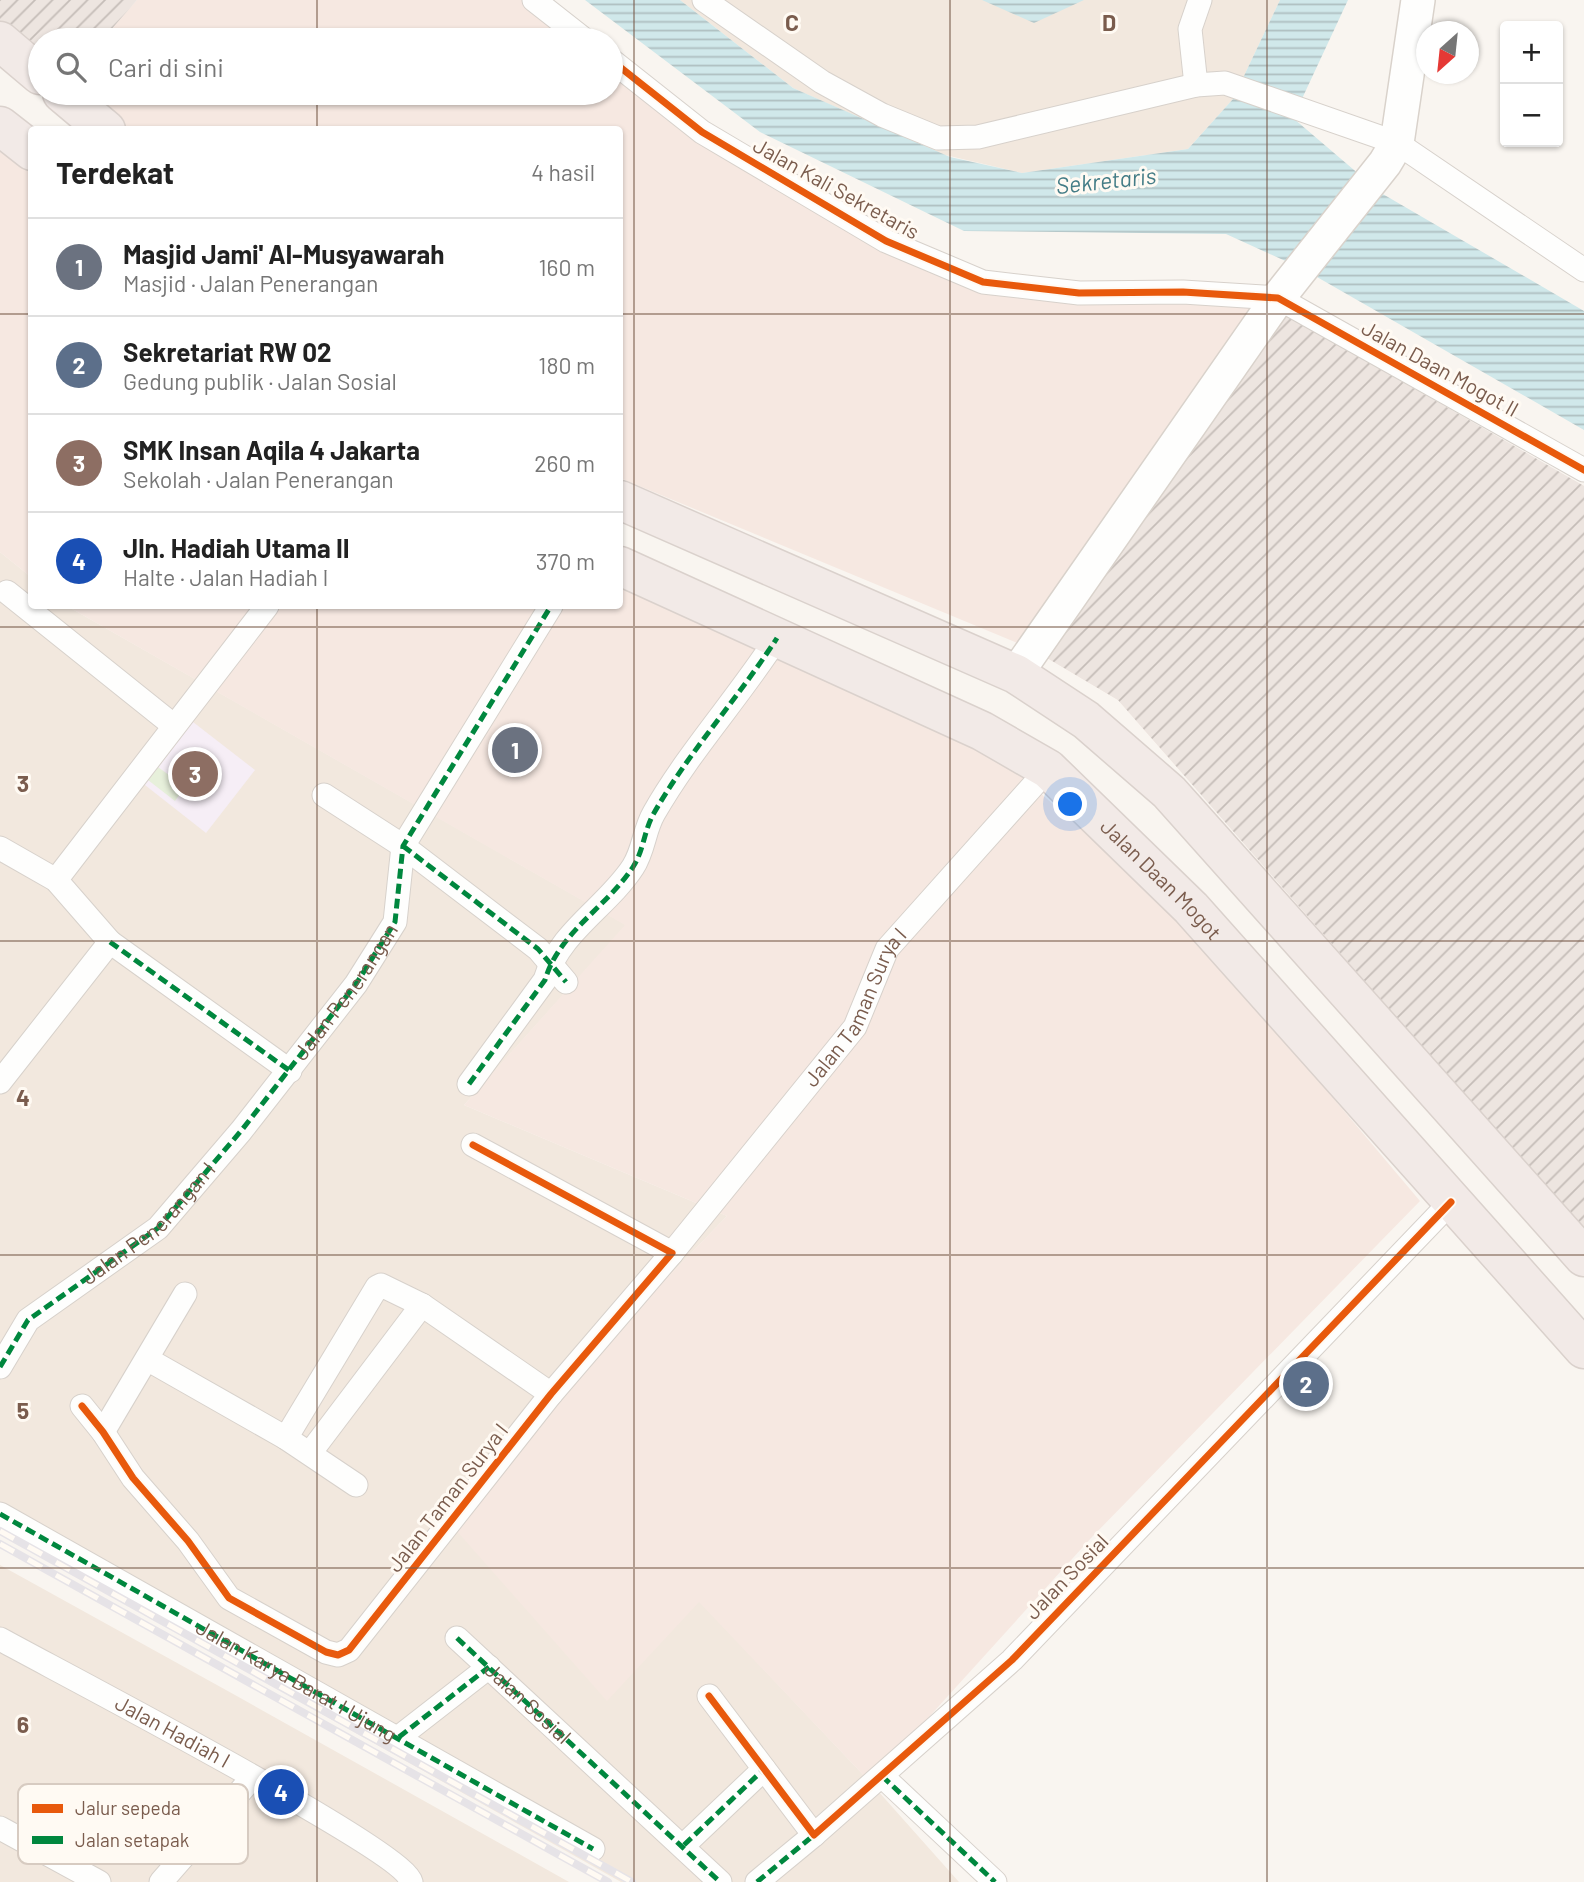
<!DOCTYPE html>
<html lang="id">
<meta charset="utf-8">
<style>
body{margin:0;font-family:Barlow,sans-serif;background:#f6f6f6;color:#222}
.controls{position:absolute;right:21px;top:21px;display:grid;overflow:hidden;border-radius:7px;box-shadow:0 2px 5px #0004}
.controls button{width:63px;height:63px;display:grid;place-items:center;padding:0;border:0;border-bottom:2px solid #e0e0e0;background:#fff;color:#222;font:35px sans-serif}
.compass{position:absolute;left:1416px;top:21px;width:63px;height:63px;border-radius:50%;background:#fff;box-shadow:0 2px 5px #0004;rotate:207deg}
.you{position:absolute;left:1071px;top:805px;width:24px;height:24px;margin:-18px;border:5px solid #fff;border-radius:50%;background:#1a73e8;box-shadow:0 0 0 10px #1a73e833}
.badge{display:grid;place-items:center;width:46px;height:46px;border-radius:50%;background:#0f766e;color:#fff;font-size:23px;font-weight:700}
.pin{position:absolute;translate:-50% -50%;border:4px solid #fff;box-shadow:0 2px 7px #0006}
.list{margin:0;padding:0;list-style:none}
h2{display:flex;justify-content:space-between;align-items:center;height:91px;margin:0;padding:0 28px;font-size:30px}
h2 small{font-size:23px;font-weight:400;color:#767676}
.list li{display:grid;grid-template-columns:46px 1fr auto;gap:21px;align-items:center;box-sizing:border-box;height:98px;padding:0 28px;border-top:2px solid #e0e0e0}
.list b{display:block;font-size:26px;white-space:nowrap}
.list p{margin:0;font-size:23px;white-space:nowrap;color:#767676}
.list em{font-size:23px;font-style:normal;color:#767676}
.icon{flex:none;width:38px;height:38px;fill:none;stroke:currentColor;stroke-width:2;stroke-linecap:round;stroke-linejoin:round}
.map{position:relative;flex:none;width:1584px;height:1882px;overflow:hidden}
.search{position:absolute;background:#fff;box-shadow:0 2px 5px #0004;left:28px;top:28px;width:595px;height:77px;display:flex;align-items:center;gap:18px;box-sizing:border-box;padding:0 24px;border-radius:38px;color:#767676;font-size:26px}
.panel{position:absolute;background:#fff;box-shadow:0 2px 5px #0004;left:28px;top:126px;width:595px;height:483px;border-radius:7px}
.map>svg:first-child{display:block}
.residential{fill:#f2e8de}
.commercial{fill:#f6e8e1}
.industrial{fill:url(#industrial-furrows)}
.education{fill:#f6eef6}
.pitch{fill:#e7f0db}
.water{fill:url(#water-rules)}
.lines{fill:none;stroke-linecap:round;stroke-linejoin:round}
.street-casing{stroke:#d7d1cb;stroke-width:25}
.secondary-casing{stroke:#d9d2cb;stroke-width:36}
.highway-casing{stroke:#dad1cc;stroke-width:41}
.street{stroke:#fefefd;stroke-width:23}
.secondary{stroke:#fefefd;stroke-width:33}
.highway{stroke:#f2eae7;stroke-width:38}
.rail-casing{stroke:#e6e3e7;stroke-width:8}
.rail{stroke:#fffaf3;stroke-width:5;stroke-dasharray:16;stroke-linecap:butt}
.quiet{stroke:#00873e;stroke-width:5;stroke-dasharray:10 5;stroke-linecap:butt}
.cycleway-casing{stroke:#fffaf3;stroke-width:11}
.cycleway{stroke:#e8590c;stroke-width:7}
.grid{fill:none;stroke:#7a5c4d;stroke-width:2;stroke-opacity:0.55}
.labels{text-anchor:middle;stroke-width:6;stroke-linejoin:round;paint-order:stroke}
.street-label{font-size:21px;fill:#7a5c4d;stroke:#fffaf3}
.water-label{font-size:23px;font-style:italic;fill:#437c86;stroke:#fffaf3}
.key{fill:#fffaf3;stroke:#d7cbc1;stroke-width:2}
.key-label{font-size:19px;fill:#7a5c4d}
.grid-label{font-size:23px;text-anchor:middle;font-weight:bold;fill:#7a5c4d;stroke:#fffaf3;stroke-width:6;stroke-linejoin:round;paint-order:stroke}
</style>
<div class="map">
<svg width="1584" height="1882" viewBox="0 0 1584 1882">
<defs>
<pattern id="industrial-furrows" width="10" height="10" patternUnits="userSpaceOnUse" patternTransform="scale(1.75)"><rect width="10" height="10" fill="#ede5e0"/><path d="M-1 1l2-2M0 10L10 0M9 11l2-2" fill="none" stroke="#c5bdb8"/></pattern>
<pattern id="water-rules" width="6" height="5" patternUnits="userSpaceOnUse" patternTransform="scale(1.75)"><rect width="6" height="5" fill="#d0e8ea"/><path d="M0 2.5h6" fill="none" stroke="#aebfc0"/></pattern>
</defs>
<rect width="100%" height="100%" fill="#f9f5f0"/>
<path class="residential" d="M680 0H1280L1233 99 1188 149 1022 173 941 154 793 88Z
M0 552 31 577 32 606H67L626 925 464 1105 727 1216 440 1513 699 1601 870 1782 959 1882H621L0 1533Z
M0 1565 235 1695 569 1882H0Z"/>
<path class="commercial" d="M137 0H522L573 40H102Z
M611 70 974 286 1224 287 1584 486V1231L1118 700 1032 649 620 478V130L127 129 79 93H611Z
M0 134 31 158V577L0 552Z
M620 549 957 720 1177 913 1420 1201 1092 1537 870 1782 699 1602 607 1701 440 1512 727 1216 464 1105 625 925 67 606H620Z"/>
<path class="industrial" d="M0 0H137L102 40H40V59L0 23Z
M1274 308 1584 486V1231L1118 700 1032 649Z"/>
<path class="education" d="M184 715 255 770 206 833 136 778Z"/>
<path class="pitch" d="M158 767 185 787 175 801 148 780Z"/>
<path class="water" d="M585 0H680L793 88 950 157 1022 173 1188 149 1233 99 1280 0H1348L1293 118 1381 193 1584 311V430L1303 269 1226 234 964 231 760 132Z
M982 0H1084L1034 23Z"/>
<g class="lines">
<g class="street-casing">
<g id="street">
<path d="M534 0 585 40"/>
<path d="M704 0 822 82 882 115 938 138 978 137 1196 85 1225 83 1397 143 1584 270"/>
<path d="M611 60 702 132 886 241 931 260 983 282 1079 293 1183 292 1278 298 1584 470"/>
<path d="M1196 85 1190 29 1200 0"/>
<path d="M7 592 173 725"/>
<path d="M324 795 403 846 538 949 566 982"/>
<path d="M0 848 56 880 110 942 0 1082"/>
<path d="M56 880 267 606"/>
<path d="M110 942 290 1071"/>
<path d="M469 1084 545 980C559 932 607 907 633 867 644 850 644 830 654 813 688 753 739 697 777 638"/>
<path id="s1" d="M672 1253 855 1027 887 949 1048 769"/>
<path d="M147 1359 286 1438 356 1485"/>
<path id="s2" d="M0 1367 28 1320 158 1228 241 1131 356 984 395 922 403 846 551 606"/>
<path d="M82 1406 103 1432 133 1478 188 1541 229 1598 326 1652 338 1655 349 1650 551 1394 672 1253 473 1145"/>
<path d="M103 1432 185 1294"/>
<path d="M286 1438 377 1287 381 1285 422 1305 551 1394"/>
<path d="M310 1453 422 1305"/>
<path id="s3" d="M0 1514 593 1849"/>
<path d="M457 1638 720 1882"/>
<path id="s4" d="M0 1639C52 1668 404 1850 411 1882"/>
<path d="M709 1696 814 1835 1012 1660 1451 1202"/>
<path d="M399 1737 489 1667"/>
<path d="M882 1776 995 1882"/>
<path d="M0 1828 99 1882"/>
<path d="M684 1845 764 1769"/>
<path d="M161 1882 252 1778"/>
<path d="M757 1882 814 1835"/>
</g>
</g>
<g class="secondary-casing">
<path id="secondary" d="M1016 674 1278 298 1385 163 1397 143 1418 0"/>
</g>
<g class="highway-casing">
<g id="highway">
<path d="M0 41 40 75"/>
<path d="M62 93 106 130"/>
<path d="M0 126 32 151"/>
<path d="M620 500 1016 674 1086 720 1169 792 1584 1257"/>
<path id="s5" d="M620 566 982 731 1048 769 1191 908 1584 1349"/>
</g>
</g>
<use href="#street" class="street"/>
<use href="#secondary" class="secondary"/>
<use href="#highway" class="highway"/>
<g class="rail-casing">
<path id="rail" d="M0 1531 632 1882
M0 1544 608 1882"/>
</g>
<use href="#rail" class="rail"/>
<g class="quiet">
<path d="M403 846 538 949 566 982"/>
<path d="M110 942 290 1071"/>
<path d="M469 1084 545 980C559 932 607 907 633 867 644 850 644 830 654 813 688 753 739 697 777 638"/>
<path d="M0 1367 28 1320 158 1228 241 1131 356 984 395 922 403 846 551 606"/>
<path d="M0 1514 593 1849"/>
<path id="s6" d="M457 1638 720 1882"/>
<path d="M399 1737 489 1667"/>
<path d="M882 1776 995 1882"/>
<path d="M684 1845 764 1769"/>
<path d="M757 1882 814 1835"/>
</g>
<g class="cycleway-casing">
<path id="cycleway" d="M611 60 702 132 886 241 931 260 983 282 1079 293 1183 292 1278 298 1584 470
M82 1406 103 1432 133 1478 188 1541 229 1598 326 1652 338 1655 349 1650 551 1394 672 1253 473 1145
M709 1696 814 1835 1012 1660 1451 1202"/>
</g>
<use href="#cycleway" class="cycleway"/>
</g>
<path class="grid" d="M317 0V40M634 0V1882M950 0V1882M1267 0V1882M317 93V130M0 314H32M620 314H1584M317 606V1882M0 627H1584M0 941H1584M0 1255H1584M0 1568H1584"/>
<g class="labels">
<g class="street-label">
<text transform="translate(836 189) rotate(29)" y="7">Jalan Kali Sekretaris</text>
<text transform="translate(1440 369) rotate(29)" y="7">Jalan Daan Mogot II</text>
<text dy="7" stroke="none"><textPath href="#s5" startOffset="632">Jalan Daan Mogot</textPath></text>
<text dy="7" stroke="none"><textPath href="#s2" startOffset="516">Jalan Penerangan</textPath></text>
<text dy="7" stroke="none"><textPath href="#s1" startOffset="308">Jalan Taman Surya I</textPath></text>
<text dy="7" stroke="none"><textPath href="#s2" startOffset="210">Jalan Penerangan I</textPath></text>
<text transform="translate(448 1498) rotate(-52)" y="7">Jalan Taman Surya I</text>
<text transform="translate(1067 1577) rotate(-46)" y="7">Jalan Sosial</text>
<text dy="7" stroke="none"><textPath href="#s3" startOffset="340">Jalan Karya Barat I Ujung</textPath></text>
<text dy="7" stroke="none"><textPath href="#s6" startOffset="96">Jalan Sosial</textPath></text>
<text dy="7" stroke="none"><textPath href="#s4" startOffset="196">Jalan Hadiah I</textPath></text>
</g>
<g class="water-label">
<text transform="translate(1106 181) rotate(-6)" y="8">Sekretaris</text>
</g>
</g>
<rect x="18" y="1784" width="230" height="80" rx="10" class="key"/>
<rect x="32" y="1804" width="31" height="9" fill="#e8590c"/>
<rect x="32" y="1836" width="31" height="8" fill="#00873e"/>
<g class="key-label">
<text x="75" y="1815">Jalur sepeda</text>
<text x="75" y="1847">Jalan setapak</text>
</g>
<g class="grid-label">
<text x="792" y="31">C</text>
<text x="1109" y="31">D</text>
<text x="23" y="792">3</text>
<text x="23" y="1106">4</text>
<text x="23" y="1419">5</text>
<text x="23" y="1733">6</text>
</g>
</svg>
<div class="controls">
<button>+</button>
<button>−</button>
</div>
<svg class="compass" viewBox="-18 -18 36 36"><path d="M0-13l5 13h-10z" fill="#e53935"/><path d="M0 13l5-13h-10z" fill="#767676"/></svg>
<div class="you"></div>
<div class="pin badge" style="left:515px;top:750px;background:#6b7280">1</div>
<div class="pin badge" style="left:1306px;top:1384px;background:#5c6f8a">2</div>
<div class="pin badge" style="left:195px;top:774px;background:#8d6e63">3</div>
<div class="pin badge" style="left:281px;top:1792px;background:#1a4fb4">4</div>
<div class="search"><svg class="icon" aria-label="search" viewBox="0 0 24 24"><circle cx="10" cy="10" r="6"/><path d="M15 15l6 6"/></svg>Cari di sini</div>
<section class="panel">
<h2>Terdekat<small>4 hasil</small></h2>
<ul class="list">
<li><span class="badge" style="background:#6b7280">1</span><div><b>Masjid Jami' Al-Musyawarah</b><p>Masjid · Jalan Penerangan</p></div><em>160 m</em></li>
<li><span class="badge" style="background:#5c6f8a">2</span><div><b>Sekretariat RW 02</b><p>Gedung publik · Jalan Sosial</p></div><em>180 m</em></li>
<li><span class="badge" style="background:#8d6e63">3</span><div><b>SMK Insan Aqila 4 Jakarta</b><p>Sekolah · Jalan Penerangan</p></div><em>260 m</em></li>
<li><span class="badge" style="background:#1a4fb4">4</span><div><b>Jln. Hadiah Utama II</b><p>Halte · Jalan Hadiah I</p></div><em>370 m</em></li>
</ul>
</section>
</div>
